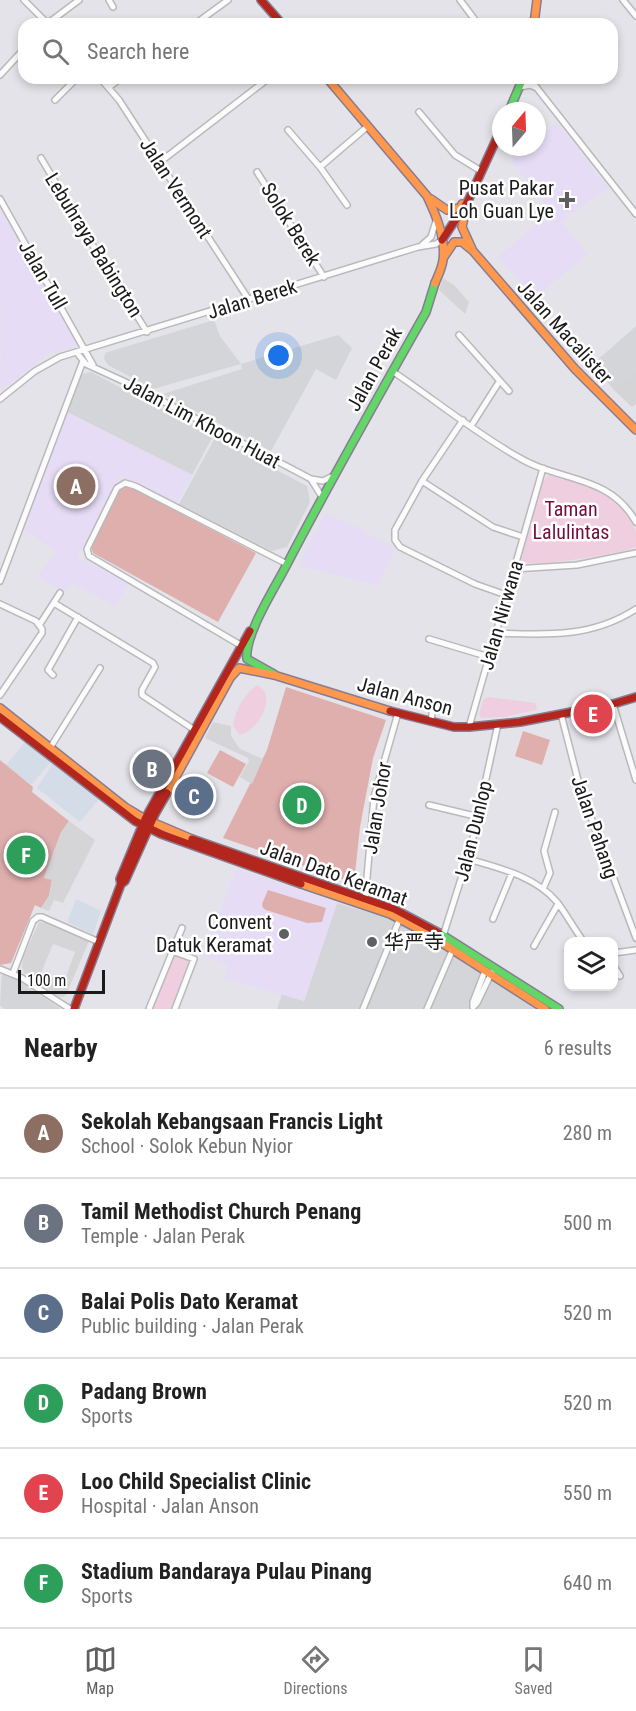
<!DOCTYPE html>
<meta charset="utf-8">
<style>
body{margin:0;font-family:"Roboto Condensed","Noto Sans SC",sans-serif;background:#f2f2f2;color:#222}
.controls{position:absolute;right:18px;bottom:18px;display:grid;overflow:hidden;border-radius:12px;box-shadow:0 3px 9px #0003}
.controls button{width:54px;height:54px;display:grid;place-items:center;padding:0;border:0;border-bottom:2px solid #e0e0e0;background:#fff;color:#222;font:30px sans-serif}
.compass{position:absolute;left:492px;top:102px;width:54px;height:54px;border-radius:50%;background:#fff;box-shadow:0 3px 9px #0003;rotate:19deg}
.scale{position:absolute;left:18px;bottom:15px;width:87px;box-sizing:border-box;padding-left:6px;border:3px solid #1a1a1a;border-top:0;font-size:16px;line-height:21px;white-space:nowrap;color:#1a1a1a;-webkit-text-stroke:4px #fff;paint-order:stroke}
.you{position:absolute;left:279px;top:356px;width:21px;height:21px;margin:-15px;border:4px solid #fff;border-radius:50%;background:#1a73e8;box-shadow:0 0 0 9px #1a73e833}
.badge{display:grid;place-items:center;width:39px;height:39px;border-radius:50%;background:#606062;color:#fff;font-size:20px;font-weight:700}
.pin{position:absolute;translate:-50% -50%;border:3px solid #fff;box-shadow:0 2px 6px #0006}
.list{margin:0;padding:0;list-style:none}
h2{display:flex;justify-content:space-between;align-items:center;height:78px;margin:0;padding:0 24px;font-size:26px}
h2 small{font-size:20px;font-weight:400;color:#767676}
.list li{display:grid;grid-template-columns:39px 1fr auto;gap:18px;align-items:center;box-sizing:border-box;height:90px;padding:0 24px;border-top:2px solid #e0e0e0}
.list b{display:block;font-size:22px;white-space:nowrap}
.list p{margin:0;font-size:20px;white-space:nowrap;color:#767676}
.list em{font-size:20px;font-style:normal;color:#767676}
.icon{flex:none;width:33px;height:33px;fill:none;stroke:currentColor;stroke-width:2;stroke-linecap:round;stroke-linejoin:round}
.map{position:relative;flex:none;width:636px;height:1009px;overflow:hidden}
.search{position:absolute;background:#fff;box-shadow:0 3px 9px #0003;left:18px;right:18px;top:18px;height:66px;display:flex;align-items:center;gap:15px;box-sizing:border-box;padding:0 21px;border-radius:18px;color:#767676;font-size:22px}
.sheet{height:618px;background:#fff}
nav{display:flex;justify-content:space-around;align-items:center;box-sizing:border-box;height:84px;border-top:2px solid #e0e0e0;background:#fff;font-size:16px;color:#767676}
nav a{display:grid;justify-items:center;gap:3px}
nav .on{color:#606062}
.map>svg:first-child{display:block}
.residential{fill:#d4d5d8}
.commercial{fill:#d3dce7}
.education{fill:#e6dcf5}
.religious{fill:#d4d4d7}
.park{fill:#eecedf}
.pitch{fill:#dfafae}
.parking{fill:#d5d5d7;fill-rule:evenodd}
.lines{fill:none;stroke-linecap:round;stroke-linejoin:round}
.street-casing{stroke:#b9b9bc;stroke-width:8}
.fast-casing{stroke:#877c92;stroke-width:10}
.slow-casing{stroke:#877c92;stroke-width:10}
.jam-casing{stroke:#877c92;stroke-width:10}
.street{stroke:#fbfbfc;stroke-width:5}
.fast{stroke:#63d668;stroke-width:7}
.slow{stroke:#ff974d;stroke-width:7}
.jam{stroke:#b3261e;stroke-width:7}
.poi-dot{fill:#606062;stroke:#fff;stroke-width:2}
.labels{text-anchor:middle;stroke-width:5;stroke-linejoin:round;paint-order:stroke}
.street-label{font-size:20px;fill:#1a1a1a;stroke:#fff}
.poi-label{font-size:20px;fill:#1a1a1a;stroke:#fff;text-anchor:end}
.park-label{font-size:20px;fill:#740d3d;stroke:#fff}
</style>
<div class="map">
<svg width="636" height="1009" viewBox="0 0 636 1009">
<rect width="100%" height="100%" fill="#e3e3e9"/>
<path class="residential" d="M214 320 220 336 241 364 338 335 352 348 336 380 316 369 271 451 163 394 242 369 241 364 153 389 108 365 104 359 105 353Z
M636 326V369L613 389 593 364Z
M91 372 213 436 192 475 67 412 82 374Z
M215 438 307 486 310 502 287 547 272 551 179 504Z
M337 903 406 924 536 1009H277L282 994 304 1001Z
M2 972 11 975 61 1009H4L0 1005Z"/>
<path class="commercial" d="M26 741 51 762 31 785 6 765Z
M53 763 99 799 80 822 37 788Z
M76 899 101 911 93 934 69 923 68 920Z"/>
<path class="education" d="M556 122 608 188 561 221 587 255 534 298 498 257 551 211 511 160 526 147H537V138Z
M0 210 80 345 49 354 1 390Z
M67 412 192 475 175 505 120 476 77 557 129 582 115 606 71 583 63 592 38 576 56 551 21 528Z
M325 513 359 528 377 540 388 543 394 551 378 585 298 566Z
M237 869 337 903 304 1001 224 978 228 966 203 955Z"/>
<path class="religious" d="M636 369V404L632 407 613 389Z"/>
<path class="park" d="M549 475C557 475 564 478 572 480 595 486 631 505 636 532 636 537 636 542 636 547 620 554 538 567 522 562L519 557 542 482Z
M257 685C278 696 259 729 240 735L233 726C236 708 243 697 257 685Z
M488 697 535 703 537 708 535 710 504 717 482 718 479 715 483 700Z
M177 955 188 960 190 963 172 1009H153L173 957Z"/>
<path class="pitch" d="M123 487 132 488 256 553 218 622 93 553 91 547 119 490Z
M286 687 386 720 373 758 360 827 354 883 223 838 267 750Z
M523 731 550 740 542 765 515 756Z
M220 750 246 764 233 787 207 773Z
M0 760 33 787 32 792 69 821 61 833 44 878 52 879 49 896 41 908 35 905 11 963 0 965Z
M268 890 326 908 322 922 307 923 266 910 263 908 262 904Z"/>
<path class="parking" d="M443 278 454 285 469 302 465 314 439 290Z
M213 722 231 726V736L240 749 263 759 252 784 240 777 249 761 248 758 205 738Z
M69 821 95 840 63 903 54 900 49 911 41 908 49 896 52 880 44 878 61 832Z
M39 922 47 923 89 941 66 995 63 997 57 996 24 973 22 967 23 958ZM53 944 75 952 64 982 41 973Z"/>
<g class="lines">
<g class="street-casing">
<path id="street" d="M24 0 48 24
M109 0 113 7
M460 0 478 24
M623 0 636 16
M47 24 79 0
M195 24 228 0
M0 75 24 49
M100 78 119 100 249 300
M529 78 636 214
M109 87 121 78
M520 87 530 85 537 88
M55 100 77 78
M419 112 455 155 481 171
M288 130 320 167 347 205
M41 158 95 249 147 332
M160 162 269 78
M320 167 368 126
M257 172 324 277
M0 199 93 365
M422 245 431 237 436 221
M459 335 509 391
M77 353 86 364 134 386 311 479 323 481 331 477
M392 371C434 399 474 432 518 457 559 482 609 474 636 522
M0 399 35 371 60 357 418 247 436 244 442 240
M463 420 422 481 395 530V540L400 547 475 584 506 595
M471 426 499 382
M312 481 322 497
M422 481 493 527 523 537
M514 569 577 565 636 553
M0 581 83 361
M54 603 153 663 155 667 142 690V695L196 731
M0 604 36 621 42 629V633L0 695
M40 624 60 593
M495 633C546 635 591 638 636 609
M429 639 489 657
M242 646 89 556 87 549 117 488 125 483 135 486 287 564
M53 675 48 670 78 617
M613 704 636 780
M561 714 580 788 636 938
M431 722 433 706
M469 727 543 468
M50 748 100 668
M429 805 479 817
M468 859C499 868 535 876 557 902 567 915 574 929 584 942
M543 889 550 873 544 851 555 812
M365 900 374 797 398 713
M493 919 512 873
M443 936 471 847 498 724
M534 946 558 904
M172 951 194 959 175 1009
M614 953 636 950
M614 966 620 976
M0 969 22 978 70 1009
M13 973 33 921 38 917H42L99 942
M473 1007 477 1003 492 972
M473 1007V1002L485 971
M149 1009 182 928
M363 1009 400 918
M427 1009 452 951"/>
</g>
<g class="fast-casing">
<path id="fast" d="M509 111 523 78
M274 674 247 659C244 636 274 589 285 568 330 481 378 397 426 312L435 283
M439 933 559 1009"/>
</g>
<g class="slow-casing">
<path id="slow" d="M534 24 537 0
M327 78 427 196C436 215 446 238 443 260 442 268 438 276 435 283
M431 199 447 210 460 208 462 204
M466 209 462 227 472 249
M444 257 454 242H462L473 251 575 369 636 430
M0 708 125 807 145 819 192 839
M167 793 230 678 239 668 274 675 390 711
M301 884 390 914 428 934 545 1009"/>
</g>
<g class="jam-casing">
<path id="jam" d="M261 0 282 24
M442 240 468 201 501 129
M390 711 454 727H469L520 722 613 704 636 697
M0 717 135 821 161 834 301 884
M192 839 394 909 439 933
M121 884 120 879 145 819 250 631
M74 1009 121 884 125 881 155 814 167 793"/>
</g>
<use href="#street" class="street"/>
<use href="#fast" class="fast"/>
<use href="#slow" class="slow"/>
<use href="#jam" class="jam"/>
</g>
<g class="poi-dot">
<path d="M564 191h6v6h6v6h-6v6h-6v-6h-6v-6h6z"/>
<circle cx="284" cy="934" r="6"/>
<circle cx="372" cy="942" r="6"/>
</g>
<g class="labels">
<g class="street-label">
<text transform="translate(176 188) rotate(57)" y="7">Jalan Vermont</text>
<text transform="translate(291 224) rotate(58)" y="7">Solok Berek</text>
<text transform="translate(94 245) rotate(58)" y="7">Lebuhraya Babington</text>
<text transform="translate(43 275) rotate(60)" y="7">Jalan Tull</text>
<text transform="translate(252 299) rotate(-17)" y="7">Jalan Berek</text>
<text transform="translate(565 332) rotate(48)" y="7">Jalan Macalister</text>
<text transform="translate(374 369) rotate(-61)" y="7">Jalan Perak</text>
<text transform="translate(202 422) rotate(28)" y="7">Jalan Lim Khoon Huat</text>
<text transform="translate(501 615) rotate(-74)" y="7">Jalan Nirwana</text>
<text transform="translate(405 696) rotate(15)" y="7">Jalan Anson</text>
<text transform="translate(377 808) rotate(-81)" y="7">Jalan Johor</text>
<text transform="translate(595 827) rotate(71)" y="7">Jalan Pahang</text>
<text transform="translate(473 831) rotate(-76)" y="7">Jalan Dunlop</text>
<text transform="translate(334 873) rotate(20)" y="7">Jalan Dato Keramat</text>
</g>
<g class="poi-label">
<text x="554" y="195">Pusat Pakar<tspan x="554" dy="23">Loh Guan Lye</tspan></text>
<text x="272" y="929">Convent<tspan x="272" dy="23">Datuk Keramat</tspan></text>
<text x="384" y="949" text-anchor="start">华严寺</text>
</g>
<g class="park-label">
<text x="571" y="516">Taman<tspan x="571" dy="23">Lalulintas</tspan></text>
</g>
</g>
</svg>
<div class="controls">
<button><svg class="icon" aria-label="layers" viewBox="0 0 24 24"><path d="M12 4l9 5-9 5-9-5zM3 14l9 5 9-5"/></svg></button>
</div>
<svg class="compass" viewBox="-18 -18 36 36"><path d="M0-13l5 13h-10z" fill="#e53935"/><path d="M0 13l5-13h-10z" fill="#767676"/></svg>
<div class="scale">100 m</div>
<div class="you"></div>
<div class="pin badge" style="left:76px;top:486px;background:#8d6e63">A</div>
<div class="pin badge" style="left:152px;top:769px;background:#6b7280">B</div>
<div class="pin badge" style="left:194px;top:796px;background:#5c6f8a">C</div>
<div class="pin badge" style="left:302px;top:805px;background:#2e9e5b">D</div>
<div class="pin badge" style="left:593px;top:714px;background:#e0444e">E</div>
<div class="pin badge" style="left:26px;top:855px;background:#2e9e5b">F</div>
<div class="search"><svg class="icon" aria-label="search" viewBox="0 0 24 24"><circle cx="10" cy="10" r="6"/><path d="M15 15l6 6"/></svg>Search here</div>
</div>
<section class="sheet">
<h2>Nearby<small>6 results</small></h2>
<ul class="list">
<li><span class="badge" style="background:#8d6e63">A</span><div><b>Sekolah Kebangsaan Francis Light</b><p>School · Solok Kebun Nyior</p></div><em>280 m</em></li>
<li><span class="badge" style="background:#6b7280">B</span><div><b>Tamil Methodist Church Penang</b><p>Temple · Jalan Perak</p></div><em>500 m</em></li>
<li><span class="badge" style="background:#5c6f8a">C</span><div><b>Balai Polis Dato Keramat</b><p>Public building · Jalan Perak</p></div><em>520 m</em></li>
<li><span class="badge" style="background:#2e9e5b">D</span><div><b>Padang Brown</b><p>Sports</p></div><em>520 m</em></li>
<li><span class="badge" style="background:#e0444e">E</span><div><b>Loo Child Specialist Clinic</b><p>Hospital · Jalan Anson</p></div><em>550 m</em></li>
<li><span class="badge" style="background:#2e9e5b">F</span><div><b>Stadium Bandaraya Pulau Pinang</b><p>Sports</p></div><em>640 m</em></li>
</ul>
</section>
<nav>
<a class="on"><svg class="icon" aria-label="map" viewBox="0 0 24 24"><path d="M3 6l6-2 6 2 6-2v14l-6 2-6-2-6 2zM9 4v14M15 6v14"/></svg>Map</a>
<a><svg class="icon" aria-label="directions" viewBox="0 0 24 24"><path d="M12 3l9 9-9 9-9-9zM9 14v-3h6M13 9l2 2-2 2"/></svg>Directions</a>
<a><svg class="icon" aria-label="saved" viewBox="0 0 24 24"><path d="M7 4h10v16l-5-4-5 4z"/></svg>Saved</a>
</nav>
